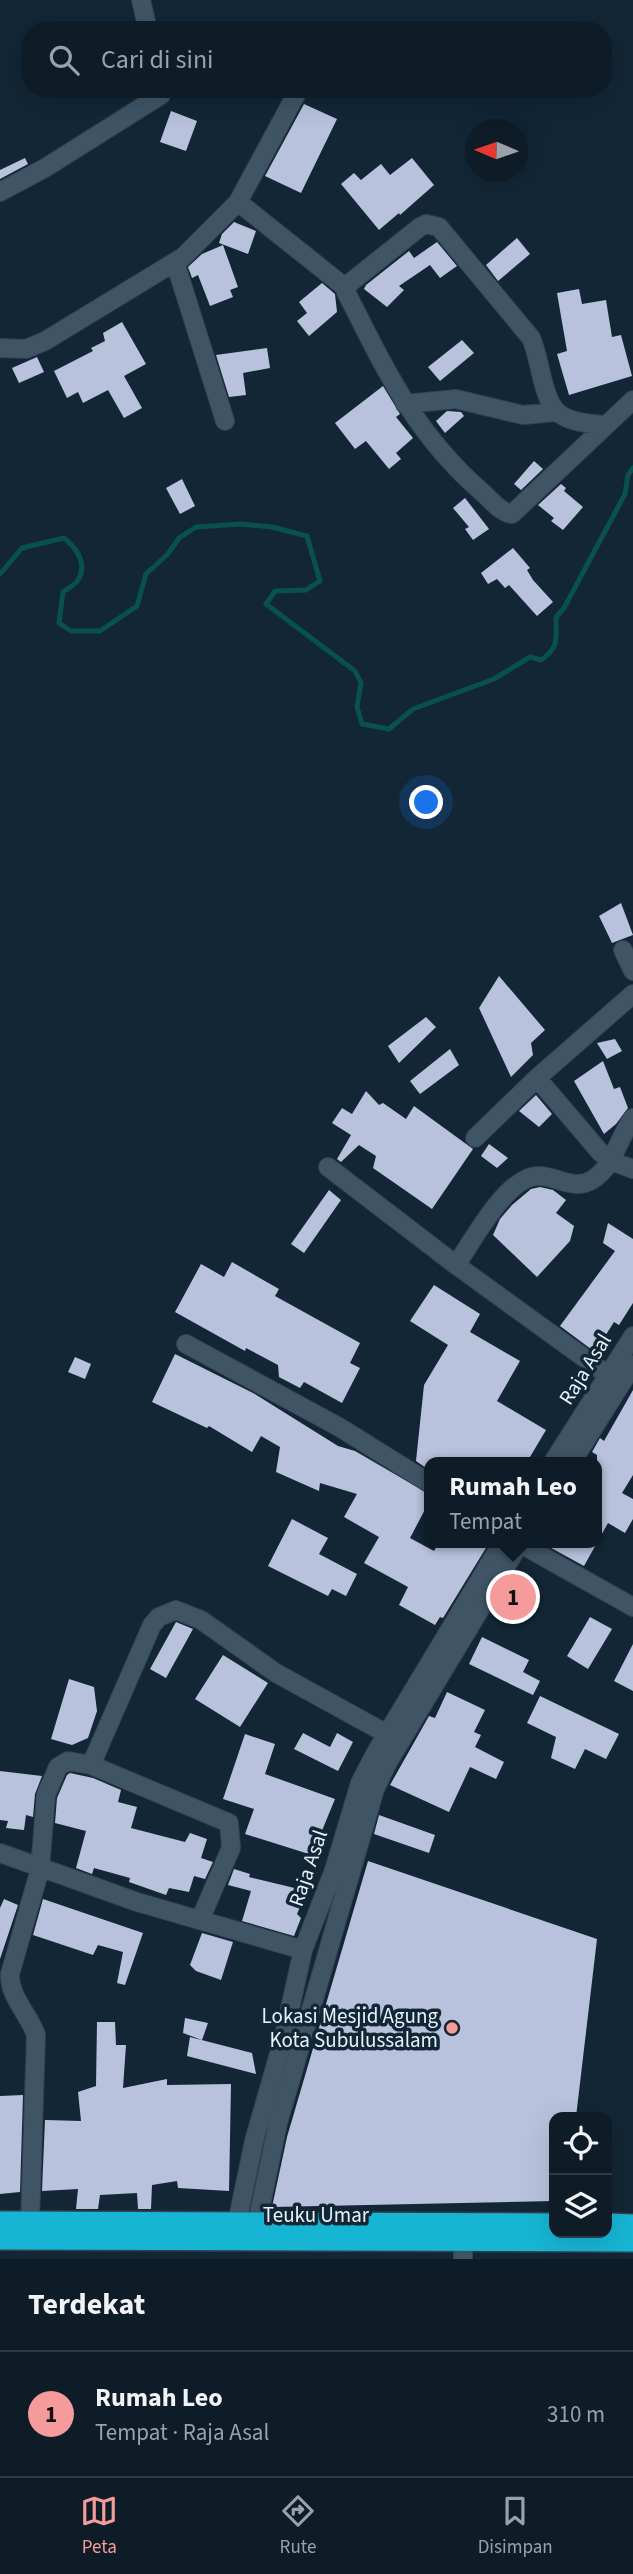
<!DOCTYPE html>
<html lang="id">
<meta charset="utf-8">
<style>
body{margin:0;font-family:"Source Sans 3",sans-serif;background:#172530;color:#f1f3f6}
.controls{position:absolute;right:21px;bottom:21px;display:grid;overflow:hidden;border-radius:14px;box-shadow:0 7px 28px #0002}
.controls button{width:63px;height:63px;display:grid;place-items:center;padding:0;border:0;border-bottom:2px solid #2e3a45;background:#0e1c28;color:#f1f3f6;font:35px sans-serif}
.compass{position:absolute;left:465px;top:119px;width:63px;height:63px;border-radius:50%;background:#0e1c28;box-shadow:0 7px 28px #0002;rotate:272deg}
.you{position:absolute;left:427px;top:803px;width:24px;height:24px;margin:-18px;border:5px solid #fff;border-radius:50%;background:#1a73e8;box-shadow:0 0 0 10px #1a73e833}
.badge{display:grid;place-items:center;width:46px;height:46px;border-radius:50%;background:#f59b9c;color:#111;font-size:23px;font-weight:700}
.pin{position:absolute;translate:-50% -50%;border:4px solid #fff;box-shadow:0 2px 7px #0006}
.popup{position:absolute;left:424px;top:1457px;width:178px;height:91px;box-sizing:border-box;display:grid;place-content:center;border-radius:14px;background:#0e1c28;filter:drop-shadow(0 2px 5px #0005);font-size:23px;white-space:nowrap;color:#9ba1a8}
.popup b{font-size:26px;color:#f1f3f6}
.popup::after{content:'';position:absolute;left:50%;top:100%;margin-left:-14px;border:14px solid transparent;border-top-color:#0e1c28}
.list{margin:0;padding:0;list-style:none}
h2{display:flex;justify-content:space-between;align-items:center;height:91px;margin:0;padding:0 28px;font-size:30px}
h2 small{font-size:23px;font-weight:400;color:#9ba1a8}
.list li{display:grid;grid-template-columns:46px 1fr auto;gap:21px;align-items:center;box-sizing:border-box;height:126px;padding:0 28px;border-top:2px solid #2e3a45}
.list b{display:block;font-size:26px;white-space:nowrap}
.list p{margin:0;font-size:23px;white-space:nowrap;color:#9ba1a8}
.list em{font-size:23px;font-style:normal;color:#9ba1a8}
.icon{flex:none;width:38px;height:38px;fill:none;stroke:currentColor;stroke-width:2;stroke-linecap:round;stroke-linejoin:round}
.map{position:relative;flex:none;width:633px;height:2259px;overflow:hidden}
.search{position:absolute;background:#0e1c28;box-shadow:0 7px 28px #0002;left:21px;right:21px;top:21px;height:77px;display:flex;align-items:center;gap:18px;box-sizing:border-box;padding:0 24px;border-radius:28px;color:#9ba1a8;font-size:26px}
.sheet{height:217px;background:#0e1c28}
nav{display:flex;justify-content:space-around;align-items:center;box-sizing:border-box;height:98px;border-top:2px solid #2e3a45;background:#0e1c28;font-size:19px;color:#9ba1a8}
nav a{display:grid;justify-items:center;gap:4px}
nav .on{color:#f59b9c}
.map>svg:first-child{display:block}
.lines{fill:none;stroke-linecap:round;stroke-linejoin:round}
.stream{stroke:#09514d;stroke-width:5}
.building{fill:#b9c2dd}
.street-casing{stroke:#33414e;stroke-width:20}
.highway-casing{stroke:#33414e;stroke-width:24}
.street{stroke:#3f5566;stroke-width:18}
.highway{stroke:#17b5d4;stroke-width:21}
.poi-dot{fill:#f59b9c;stroke:#122636;stroke-width:2.5}
.labels{text-anchor:middle;stroke-width:7;stroke-linejoin:round;paint-order:stroke}
.street-label{font-size:21px;fill:#e6f3fd;stroke:#122636}
.poi-label{font-size:21px;fill:#e6f3fd;stroke:#122636;text-anchor:end}
</style>
<div class="map">
<svg width="633" height="2259" viewBox="0 0 633 2259">
<rect width="100%" height="100%" fill="#122636"/>
<g class="lines">
<path class="stream" d="M0 574 22 548 64 538C76 548 88 563 78 580 75 585 67 589 63 592L59 623 71 631H100L137 606 146 574 168 554 179 538 196 527 241 524 272 527 307 536 320 581 306 590 275 591 266 604 355 671 361 683 357 707 362 724 389 729 413 709 494 679 530 657 541 660C560 647 556 637 556 617L564 608 625 494 628 475 633 468"/>
</g>
<path class="building" d="M304 104 337 119 301 193 265 176Z
M171 111 197 121 186 151 160 142Z
M25 158 28 164 0 179V170Z
M412 158 434 185 400 215 399 213 379 230 341 184 354 173 361 180 381 164 390 175Z
M234 222 256 231 248 254 219 243 222 234Z
M517 238 530 254 498 281 486 265Z
M437 242 457 266 440 278 430 265 399 286 404 290 387 307 364 289 366 285 409 251 414 258Z
M223 245 238 287 230 290 233 297 210 306 198 275 192 278 188 267 202 254Z
M322 283 335 294 337 312 309 336 297 321 307 313 299 302Z
M579 289 582 304 606 300 612 337 621 335 632 376 569 395 557 354 567 351 557 293Z
M122 322 146 364 124 376 142 408 124 418 108 390 83 403 78 392 67 398 54 371 93 351 91 348 105 341 103 333Z
M462 340 474 353 440 381 428 367Z
M267 348 270 368 243 373 246 395 229 397 216 355Z
M37 357 44 372 19 383 12 368Z
M383 386 400 414 396 417 413 438 396 453 401 459 389 469 366 441 355 449 335 423Z
M447 411 461 412 464 416 445 433 436 421Z
M534 461 543 469 521 490 514 484Z
M182 479 195 506 180 514 166 488Z
M561 484 566 488 564 491 583 507 563 530 551 521 554 518 538 505Z
M465 498 489 529 473 540 465 529 469 527 453 508Z
M513 548 530 568 527 570 533 580 553 602 537 616 509 585 505 588 497 579 488 584 481 573Z
M621 903 633 935 612 943 599 916Z
M499 976 545 1030 531 1043 533 1055 511 1077 479 1008Z
M426 1017 436 1027 399 1063 388 1046Z
M615 1039 622 1051 607 1059 597 1043Z
M450 1049 459 1065 420 1094 410 1081Z
M603 1061 614 1089 620 1087 628 1108 616 1124 604 1134 574 1081Z
M366 1091 379 1105 383 1103 406 1119 414 1106 473 1149 432 1209 373 1168 376 1156 359 1145 341 1162 337 1159 351 1135 332 1123 342 1108 352 1114Z
M536 1095 552 1114 539 1127 519 1111Z
M489 1144 508 1158 497 1168 481 1156Z
M540 1187 553 1190 566 1200 556 1213 574 1226 570 1241 537 1277 493 1235 500 1219 512 1205 531 1189Z
M329 1190 341 1200 304 1253 291 1244Z
M608 1223 633 1239V1303L619 1325 614 1322 595 1352 560 1326 615 1251 603 1243Z
M232 1262 279 1289 275 1296 360 1343 350 1363 360 1368 342 1403 304 1382 300 1388 279 1377 278 1365 246 1348 245 1351 175 1312 201 1264 224 1277Z
M434 1285 480 1314 470 1332 520 1361 497 1401 546 1430 527 1462H429V1470L416 1461 424 1385 448 1345 410 1321Z
M175 1354 253 1393 338 1446 355 1451 429 1494V1502L410 1538 434 1551 439 1543H489L443 1618 440 1617 435 1625 399 1605 408 1587 364 1563 379 1537 344 1517 357 1494 320 1483 319 1491 276 1472 280 1447 261 1436 252 1452 209 1426 207 1428 152 1402Z
M75 1357 91 1364 85 1379 68 1372Z
M633 1390V1475L622 1493 633 1499V1519L625 1533 608 1523 584 1566 542 1543H597V1455L592 1452 600 1438 604 1441Z
M292 1519 328 1538 319 1554 357 1574 346 1596 332 1589 328 1596 268 1566Z
M510 1581 531 1593 519 1615 497 1603Z
M590 1617 612 1629 588 1669 567 1656Z
M176 1622 193 1629 166 1678 150 1669Z
M482 1637 529 1660 523 1672 540 1681 533 1695 469 1664Z
M633 1644V1691L614 1681Z
M223 1655 268 1683 240 1727 195 1699Z
M69 1679 94 1687 97 1711 88 1738 72 1745 51 1739Z
M447 1692 485 1710 474 1732 481 1735 475 1747 504 1762 496 1779 470 1767 449 1812 390 1785 429 1716 435 1718Z
M540 1696 619 1734 606 1759 585 1749 575 1769 551 1758 556 1737 527 1723Z
M303 1733 330 1747 337 1733 353 1742 338 1771 294 1749Z
M245 1734 275 1744 265 1774 335 1799 312 1855 245 1834 254 1809 223 1799Z
M0 1771 42 1776 35 1794 33 1817 26 1815 24 1830 6 1828 8 1821 0 1820Z
M70 1773 93 1778 121 1790 118 1802 137 1807 131 1828 185 1842 190 1833 207 1839 201 1858 213 1862 205 1879 194 1876 189 1892 169 1888 166 1895 129 1882 130 1878 94 1868 92 1874 76 1868 86 1831 55 1823 57 1798 67 1775Z
M379 1815 435 1835 429 1853 374 1834Z
M368 1861 597 1939 576 2117H554V2201L272 2207 287 2137Z
M234 1869 250 1874 249 1877 307 1891 297 1914 301 1918 294 1936 242 1921 251 1891 228 1885Z
M4 1899 18 1905 0 1959V1908Z
M43 1899 143 1933 125 1985 117 1983 123 1952 98 1945 93 1955 33 1935Z
M202 1933 233 1942 221 1980 196 1971 190 1965Z
M185 2018 208 2023 202 2040 183 2033Z
M97 2022H115L116 2045H126L123 2088 167 2079V2085L231 2084 229 2191 178 2188 177 2181 152 2185 151 2209H138L137 2193 100 2195 98 2209H76L78 2189 42 2191 45 2120 81 2121 78 2092 96 2086Z
M190 2037 252 2053 256 2074 187 2056Z
M23 2095 20 2192 0 2194V2096Z"/>
<g class="lines">
<g class="street-casing">
<path id="street" d="M141 0 148 30
M299 89 238 202 346 288V292C385 369 415 434 482 492 491 500 501 513 512 514L633 400
M0 192 45 168 161 95
M175 262 225 421
M346 288 351 282 420 227 426 224 439 227 531 338C535 347 537 356 539 365 550 413 554 421 604 425
M0 348 26 349 45 341 183 257 238 202
M405 404 456 399 523 415 556 412
M623 950 633 971
M633 994 537 1078 600 1152 611 1161 633 1169
M475 1138 537 1078
M328 1167 456 1265 608 1375
M456 1265C473 1241 507 1175 539 1176 557 1176 574 1191 592 1180 614 1167 618 1138 633 1118
M186 1344 339 1427 429 1483
M553 1462 633 1336
M572 1462 633 1365
M519 1543 633 1607
M91 1765 152 1625 159 1617 176 1610 201 1620 276 1673 387 1734
M0 1853 137 1902 303 1950
M30 2222 36 2035C29 2014 9 1997 10 1974L40 1869 46 1795 58 1767 68 1761 91 1765 229 1823 231 1848 200 1920
M237 2236V2223L254 2141 283 2040 303 1950 334 1870 360 1783 375 1754 502 1543
M257 2236V2224L278 2123 375 1789 388 1762 520 1543
M463 2239V2259"/>
</g>
<g class="highway-casing">
<path id="highway" d="M0 2222 554 2224
M607 2224 633 2225
M0 2239 633 2241"/>
</g>
<use href="#street" class="street"/>
<use href="#highway" class="highway"/>
</g>
<circle class="poi-dot" cx="452" cy="2028" r="7"/>
<g class="labels">
<g class="street-label">
<text transform="translate(585 1369) rotate(-58)" y="7">Raja Asal</text>
<text transform="translate(308 1868) rotate(-71)" y="7">Raja Asal</text>
<text x="316" y="2222">Teuku Umar</text>
</g>
<g class="poi-label">
<text x="438" y="2023">Lokasi Mesjid Agung<tspan x="438" dy="24">Kota Subulussalam</tspan></text>
</g>
</g>
</svg>
<div class="controls">
<button><svg class="icon" aria-label="locate" viewBox="0 0 24 24"><circle cx="12" cy="12" r="6"/><path d="M12 2v4M12 18v4M2 12h4M18 12h4"/></svg></button>
<button><svg class="icon" aria-label="layers" viewBox="0 0 24 24"><path d="M12 4l9 5-9 5-9-5zM3 14l9 5 9-5"/></svg></button>
</div>
<svg class="compass" viewBox="-18 -18 36 36"><path d="M0-13l5 13h-10z" fill="#e53935"/><path d="M0 13l5-13h-10z" fill="#9ba1a8"/></svg>
<div class="you"></div>
<div class="pin badge" style="left:513px;top:1597px">1</div>
<div class="popup"><b>Rumah Leo</b>Tempat</div>
<div class="search"><svg class="icon" aria-label="search" viewBox="0 0 24 24"><circle cx="10" cy="10" r="6"/><path d="M15 15l6 6"/></svg>Cari di sini</div>
</div>
<section class="sheet">
<h2>Terdekat<small></small></h2>
<ul class="list">
<li><span class="badge">1</span><div><b>Rumah Leo</b><p>Tempat · Raja Asal</p></div><em>310 m</em></li>
</ul>
</section>
<nav>
<a class="on"><svg class="icon" aria-label="map" viewBox="0 0 24 24"><path d="M3 6l6-2 6 2 6-2v14l-6 2-6-2-6 2zM9 4v14M15 6v14"/></svg>Peta</a>
<a><svg class="icon" aria-label="directions" viewBox="0 0 24 24"><path d="M12 3l9 9-9 9-9-9zM9 14v-3h6M13 9l2 2-2 2"/></svg>Rute</a>
<a><svg class="icon" aria-label="saved" viewBox="0 0 24 24"><path d="M7 4h10v16l-5-4-5 4z"/></svg>Disimpan</a>
</nav>
